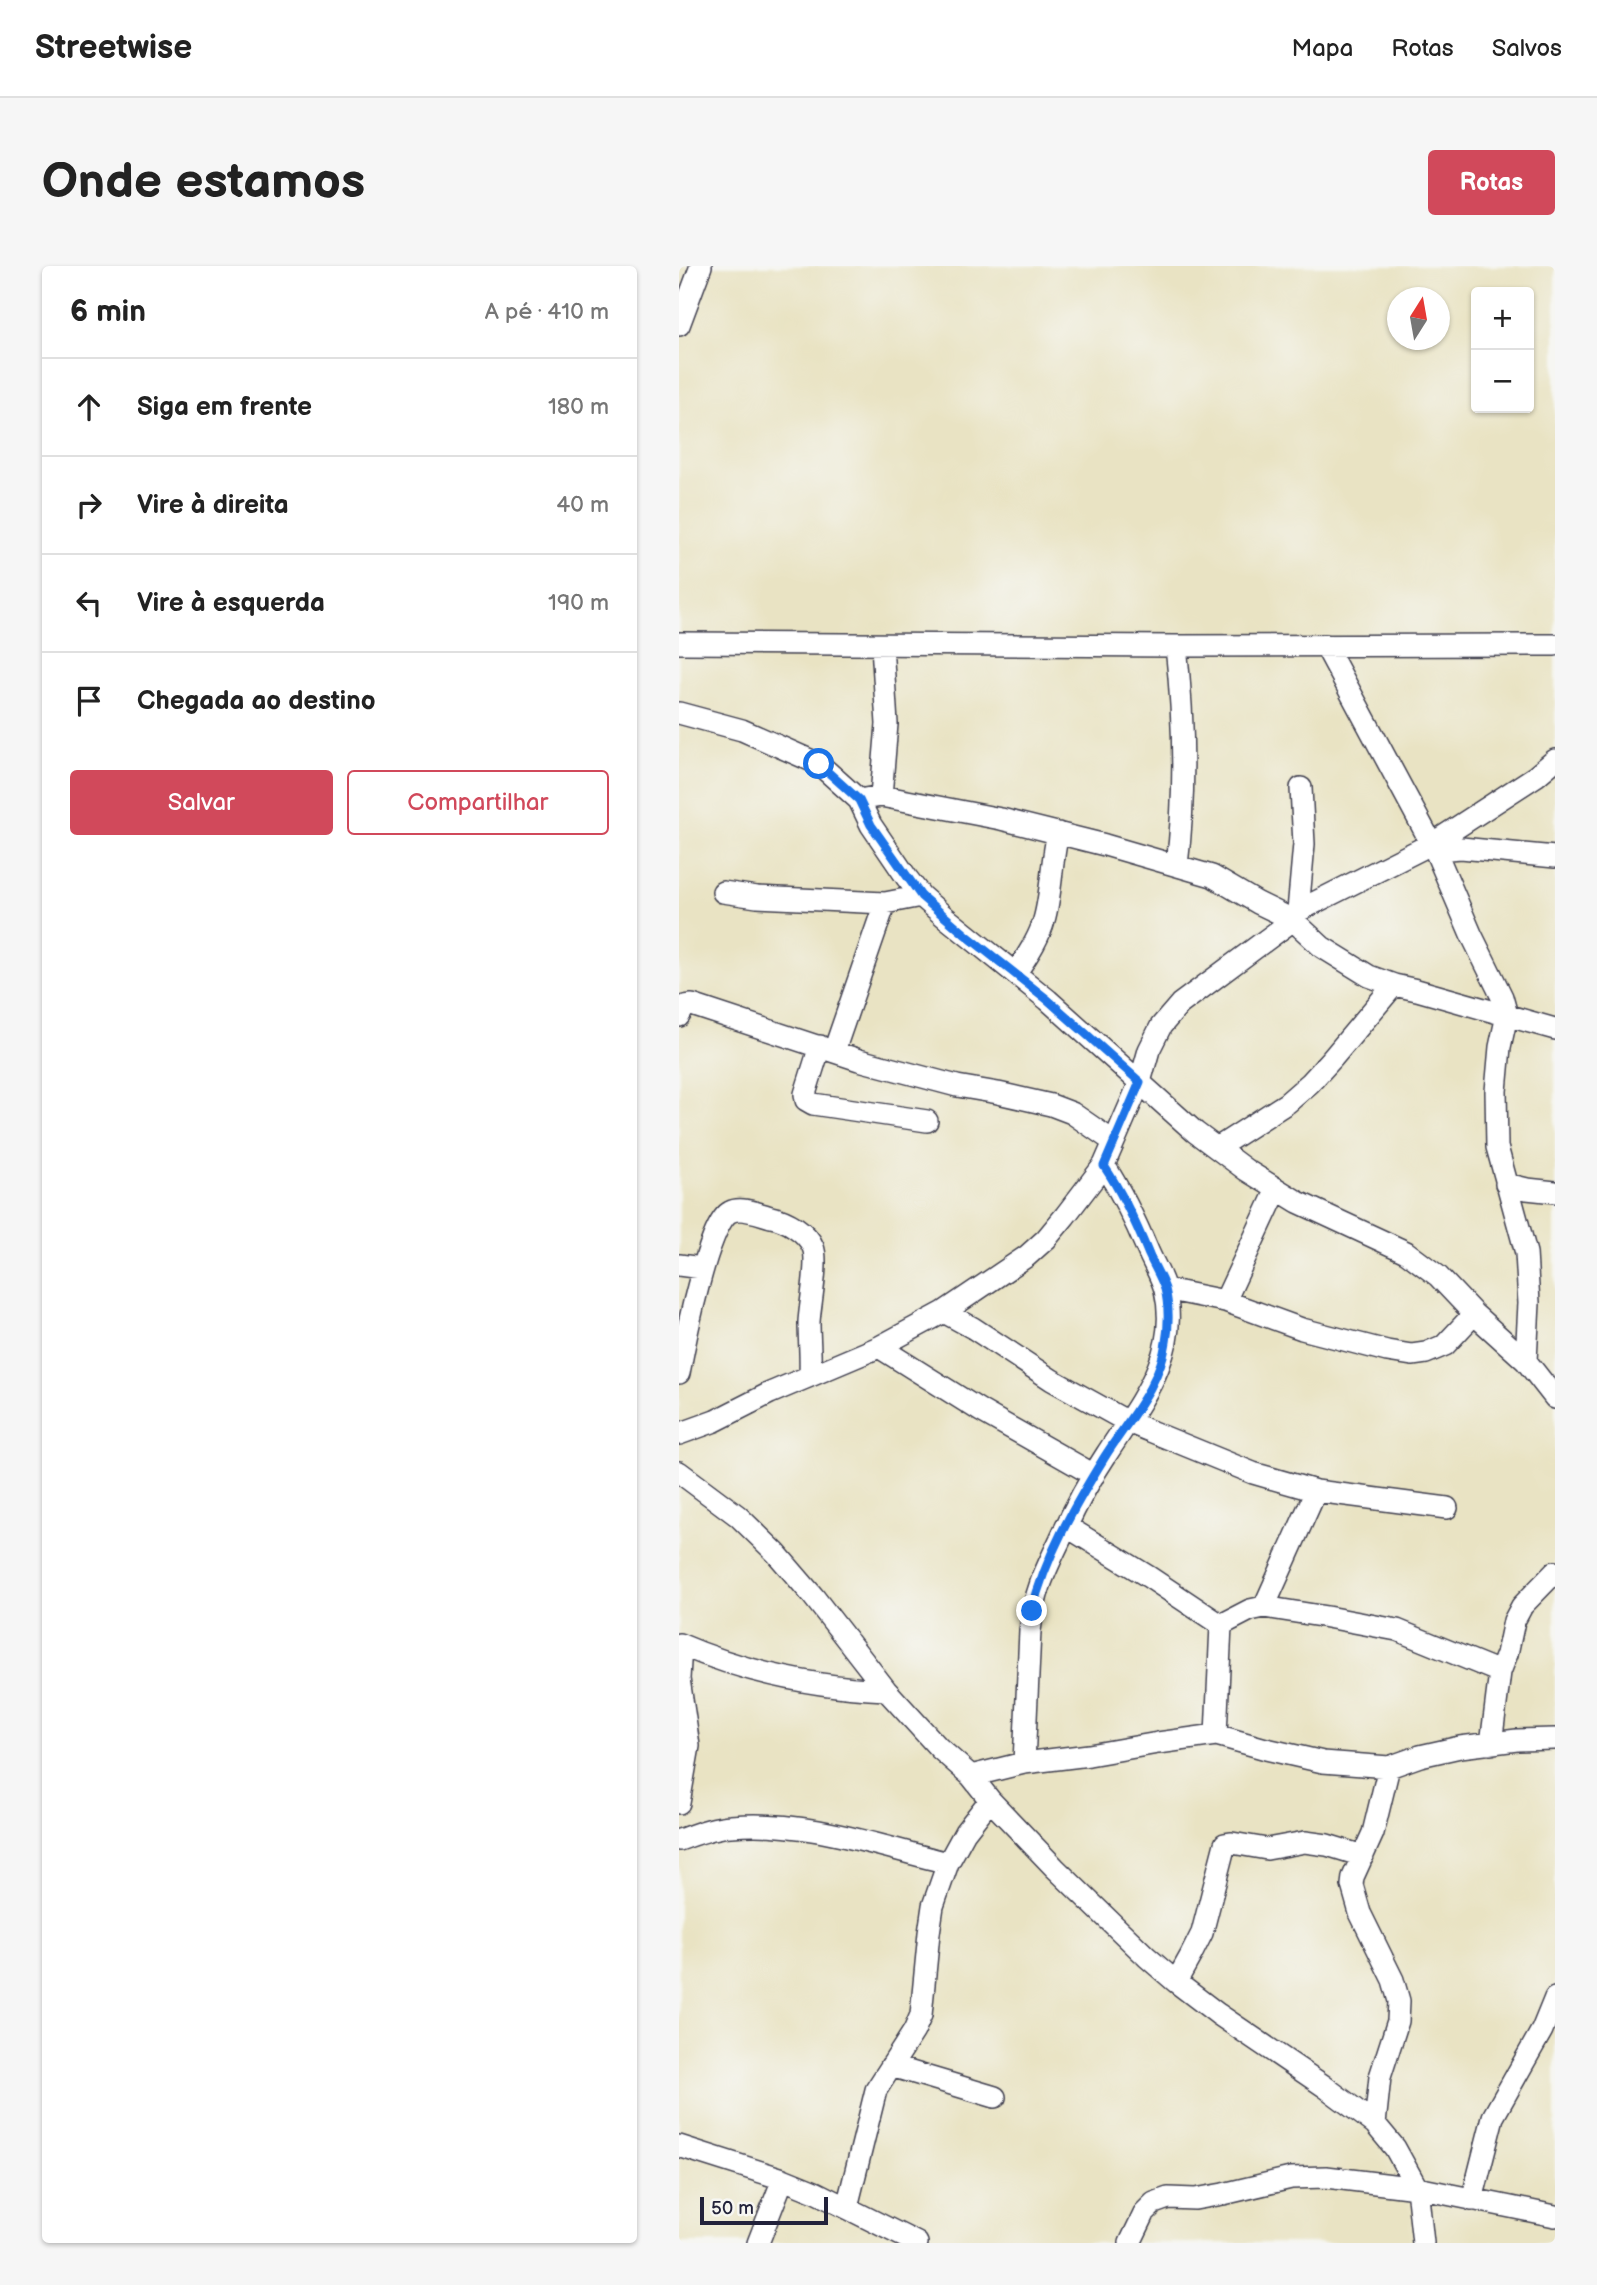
<!DOCTYPE html>
<html lang="pt">
<meta charset="utf-8">
<style>
body{margin:0;font-family:"Balsamiq Sans",sans-serif;background:#f6f6f6;color:#222}
.controls{position:absolute;right:21px;top:21px;display:grid;overflow:hidden;border-radius:7px;box-shadow:0 2px 5px #0004}
.controls button{width:63px;height:63px;display:grid;place-items:center;padding:0;border:0;border-bottom:2px solid #e0e0e0;background:#fff;color:#222;font:35px sans-serif}
.compass{position:absolute;left:708px;top:21px;width:63px;height:63px;border-radius:50%;background:#fff;box-shadow:0 2px 5px #0004;rotate:11deg}
.scale{position:absolute;left:21px;bottom:18px;width:128px;box-sizing:border-box;padding-left:7px;border:4px solid #22223b;border-top:0;font-size:19px;line-height:24px;white-space:nowrap;color:#22223b;-webkit-text-stroke:5px #f6f6f2;paint-order:stroke}
.stop{position:absolute;width:21px;height:21px;margin:-16px;border:5px solid #1a73e8;border-radius:50%;background:#fff}
.stop.end{background:#1a73e8;border-color:#fff;box-shadow:0 2px 7px #0008}
.list{margin:0;padding:0;list-style:none}
h2{display:flex;justify-content:space-between;align-items:center;height:91px;margin:0;padding:0 28px;font-size:30px}
h2 small{font-size:23px;font-weight:400;color:#767676}
.list li{display:grid;grid-template-columns:46px 1fr auto;gap:21px;align-items:center;box-sizing:border-box;height:98px;padding:0 28px;border-top:2px solid #e0e0e0}
.list b{display:block;font-size:26px;white-space:nowrap}
.list em{font-size:23px;font-style:normal;color:#767676}
.actions{display:flex;gap:14px;padding:21px 28px}
.actions a{flex:1;padding:16px 0;border:2px solid #d1495b;border-radius:7px;text-align:center;font-size:24px;color:#d1495b}
.actions .main{background:#d1495b;color:#fff}
.icon{flex:none;width:38px;height:38px;fill:none;stroke:currentColor;stroke-width:2;stroke-linecap:round;stroke-linejoin:round}
.map{position:relative;flex:none;width:876px;height:1977px;overflow:hidden;border-radius:7px}
header{display:flex;align-items:center;gap:42px;box-sizing:border-box;height:98px;padding:0 35px;background:#fff;border-bottom:2px solid #e0e0e0}
header strong{font-size:33px}
nav{display:flex;gap:38px;margin-inline-start:auto;font-size:24px}
.intro{display:flex;align-items:center;justify-content:space-between;box-sizing:border-box;height:168px;padding:0 42px}
h1{margin:0;font-size:49px}
.button{padding:18px 32px;border-radius:7px;background:#d1495b;color:#fff;font-size:24px;font-weight:700}
main{display:flex;gap:42px;padding:0 42px}
aside{flex:1;background:#fff;border-radius:7px;box-shadow:0 2px 5px #0004}
.map>svg:first-child{display:block}
.lines{fill:none;stroke-linecap:round;stroke-linejoin:round}
.minor-casing{stroke:#403f4f;stroke-width:24}
.minor{stroke:#fff;stroke-width:21}
.route{stroke:#1a73e8;stroke-width:9}
</style>
<header>
<strong>Streetwise</strong>
<nav><a>Mapa</a><a>Rotas</a><a>Salvos</a></nav>
</header>
<div class="intro"><h1>Onde estamos</h1><a class="button">Rotas</a></div>
<main>
<aside>
<h2>6 min<small>A pé · 410 m</small></h2>
<ul class="list">
<li><svg class="icon" aria-label="ahead" viewBox="0 0 24 24"><path d="M12 20V5M6 11l6-6 6 6"/></svg><div><b>Siga em frente</b></div><em>180 m</em></li>
<li><svg class="icon" aria-label="right" viewBox="0 0 24 24"><path d="M7 20v-9h11M14 6l5 5-5 5"/></svg><div><b>Vire à direita</b></div><em>40 m</em></li>
<li><svg class="icon" aria-label="left" viewBox="0 0 24 24"><path d="M17 20v-9H6M10 6l-5 5 5 5"/></svg><div><b>Vire à esquerda</b></div><em>190 m</em></li>
<li><svg class="icon" aria-label="arrive" viewBox="0 0 24 24"><path d="M6 21V4h12l-3 4 3 4H6"/></svg><div><b>Chegada ao destino</b></div></li>
</ul>
<div class="actions"><a class="main">Salvar</a><a>Compartilhar</a></div>
</aside>
<div class="map">
<svg width="876" height="1977" viewBox="0 0 876 1977">
<rect width="100%" height="100%" fill="#f6f6f2"/>
<filter id="ink" filterUnits="userSpaceOnUse"><feTurbulence type="fractalNoise" baseFrequency=".0143" numOctaves="2"/><feDisplacementMap in="SourceGraphic" scale="14" xChannelSelector="R" yChannelSelector="G"/><feConvolveMatrix kernelMatrix="1 2 1 2 8 2 1 2 1" color-interpolation-filters="sRGB"/></filter>
<filter id="wash" filterUnits="userSpaceOnUse"><feTurbulence type="fractalNoise" baseFrequency=".00686" numOctaves="4" result="noise"/><feDisplacementMap in="SourceGraphic" scale="28" xChannelSelector="R" yChannelSelector="G"/><feGaussianBlur stdDeviation="1.57" result="paint"/><feColorMatrix in="noise" values="0 0 0 0 0 0 0 0 0 0 0 0 0 0 0 0 0 1.4 0 .05"/><feComposite in="paint" operator="in"/></filter>
<g filter="url(#wash)">
<rect width="100%" height="100%" fill="#e9e3c3"/>
</g>
<g filter="url(#ink)">
<g class="lines">
<g class="minor-casing">
<path id="minor" d="M0 59 22 0
M0 377 497 380 876 379
M646 379 756 584 782 582 876 591
M497 380C505 453 507 526 498 599
M0 447 63 464 140 498 180 534 192 559 228 612 242 630 266 651 369 734 516 866 567 904 619 936 727 986 759 1010 795 1048 847 1095 876 1132
M202 530 208 458 203 379
M180 534 202 530 322 553 426 579 533 610 579 637 614 654 643 681 690 710 715 719 738 724 876 763
M756 584 792 668 823 731 828 749 821 781 817 825 818 881 847 987 850 1037 847 1095
M44 626 78 631 206 637 242 630
M619 645 625 578 622 522
M337 707C347 691 360 673 365 654 373 626 372 596 379 567
M0 750 6 740 13 739 180 794 278 820 319 827 372 839 393 847 435 876
M141 780 126 828 127 834 134 838 248 855
M155 785 206 637
M538 882 608 837 631 817 652 794 715 719
M827 918 848 923 876 926
M0 999 23 1002
M486 1023 546 1035 623 1063 708 1085 733 1089 747 1087 766 1079 795 1048
M546 1035 598 923
M265 1046 294 1062 373 1114 449 1156 574 1207 637 1225 768 1242
M200 1081 302 1145 415 1209
M0 1107C5 1080 29 956 51 946 62 940 81 948 92 951 108 954 128 966 134 981 140 995 131 1038 130 1056 130 1073 132 1091 131 1109
M0 1168 36 1155 91 1127 200 1081 265 1046 348 990 367 973 386 950 425 899 461 816 470 784 482 760 501 738 614 654 619 645 754 577 857 510 876 494
M0 1206 59 1250 97 1287 134 1330 207 1424 260 1482 292 1510 311 1534 376 1602 468 1691 497 1716 539 1748 645 1820 696 1858 716 1882 738 1922 744 1977
M387 1260 470 1311 542 1359
M585 1341 637 1225
M542 1359 571 1344 585 1341 648 1351 718 1364 821 1406
M0 1378C65 1406 137 1421 207 1424
M537 1469 542 1359
M812 1478 821 1406 828 1388 835 1355 843 1340 876 1306
M345 1497 351 1365C355 1328 365 1307 381 1274 394 1245 409 1216 427 1189 459 1139 502 1089 486 1024 483 1011 474 997 469 985 456 954 443 927 425 899
M292 1510 345 1497 410 1489 479 1477 537 1469 587 1483 644 1496 710 1501 741 1490 781 1481 838 1474 876 1473
M0 1537 10 1480 0 1413 2 1379
M0 1574C17 1568 34 1561 52 1560 125 1553 199 1580 269 1597
M497 1716 512 1689 523 1667 546 1578 553 1577 588 1583 626 1576 648 1579 684 1590
M212 1800 316 1831
M696 1858 701 1811 719 1755 720 1735 714 1714 681 1647 673 1619 674 1611 694 1567 710 1501
M0 1880 104 1913 136 1926 238 1977
M793 1934 814 1851 863 1764 876 1732
M168 1941 197 1824 235 1765 242 1749 250 1667 254 1640 269 1597 286 1566 311 1534
M79 1977 104 1913
M451 1977 466 1946 475 1937 489 1932 516 1933 544 1928 612 1912 647 1911 738 1922 876 1950"/>
</g>
<use href="#minor" class="minor"/>
</g>
</g>
<g class="lines" filter="url(#ink)">
<path class="route" d="M140 498 180 534 192 559 242 630 287 669 369 734 461 816 425 900C444 928 457 957 470 989 475 1000 482 1011 486 1023 490 1039 490 1060 487 1076 481 1120 448 1155 425 1192 396 1239 366 1291 353 1345"/>
</g>
</svg>
<div class="controls">
<button>+</button>
<button>−</button>
</div>
<svg class="compass" viewBox="-18 -18 36 36"><path d="M0-13l5 13h-10z" fill="#e53935"/><path d="M0 13l5-13h-10z" fill="#767676"/></svg>
<div class="scale">50 m</div>
<div class="stop" style="left:140px;top:498px"></div>
<div class="stop end" style="left:353px;top:1345px"></div>
</div>
</main>
